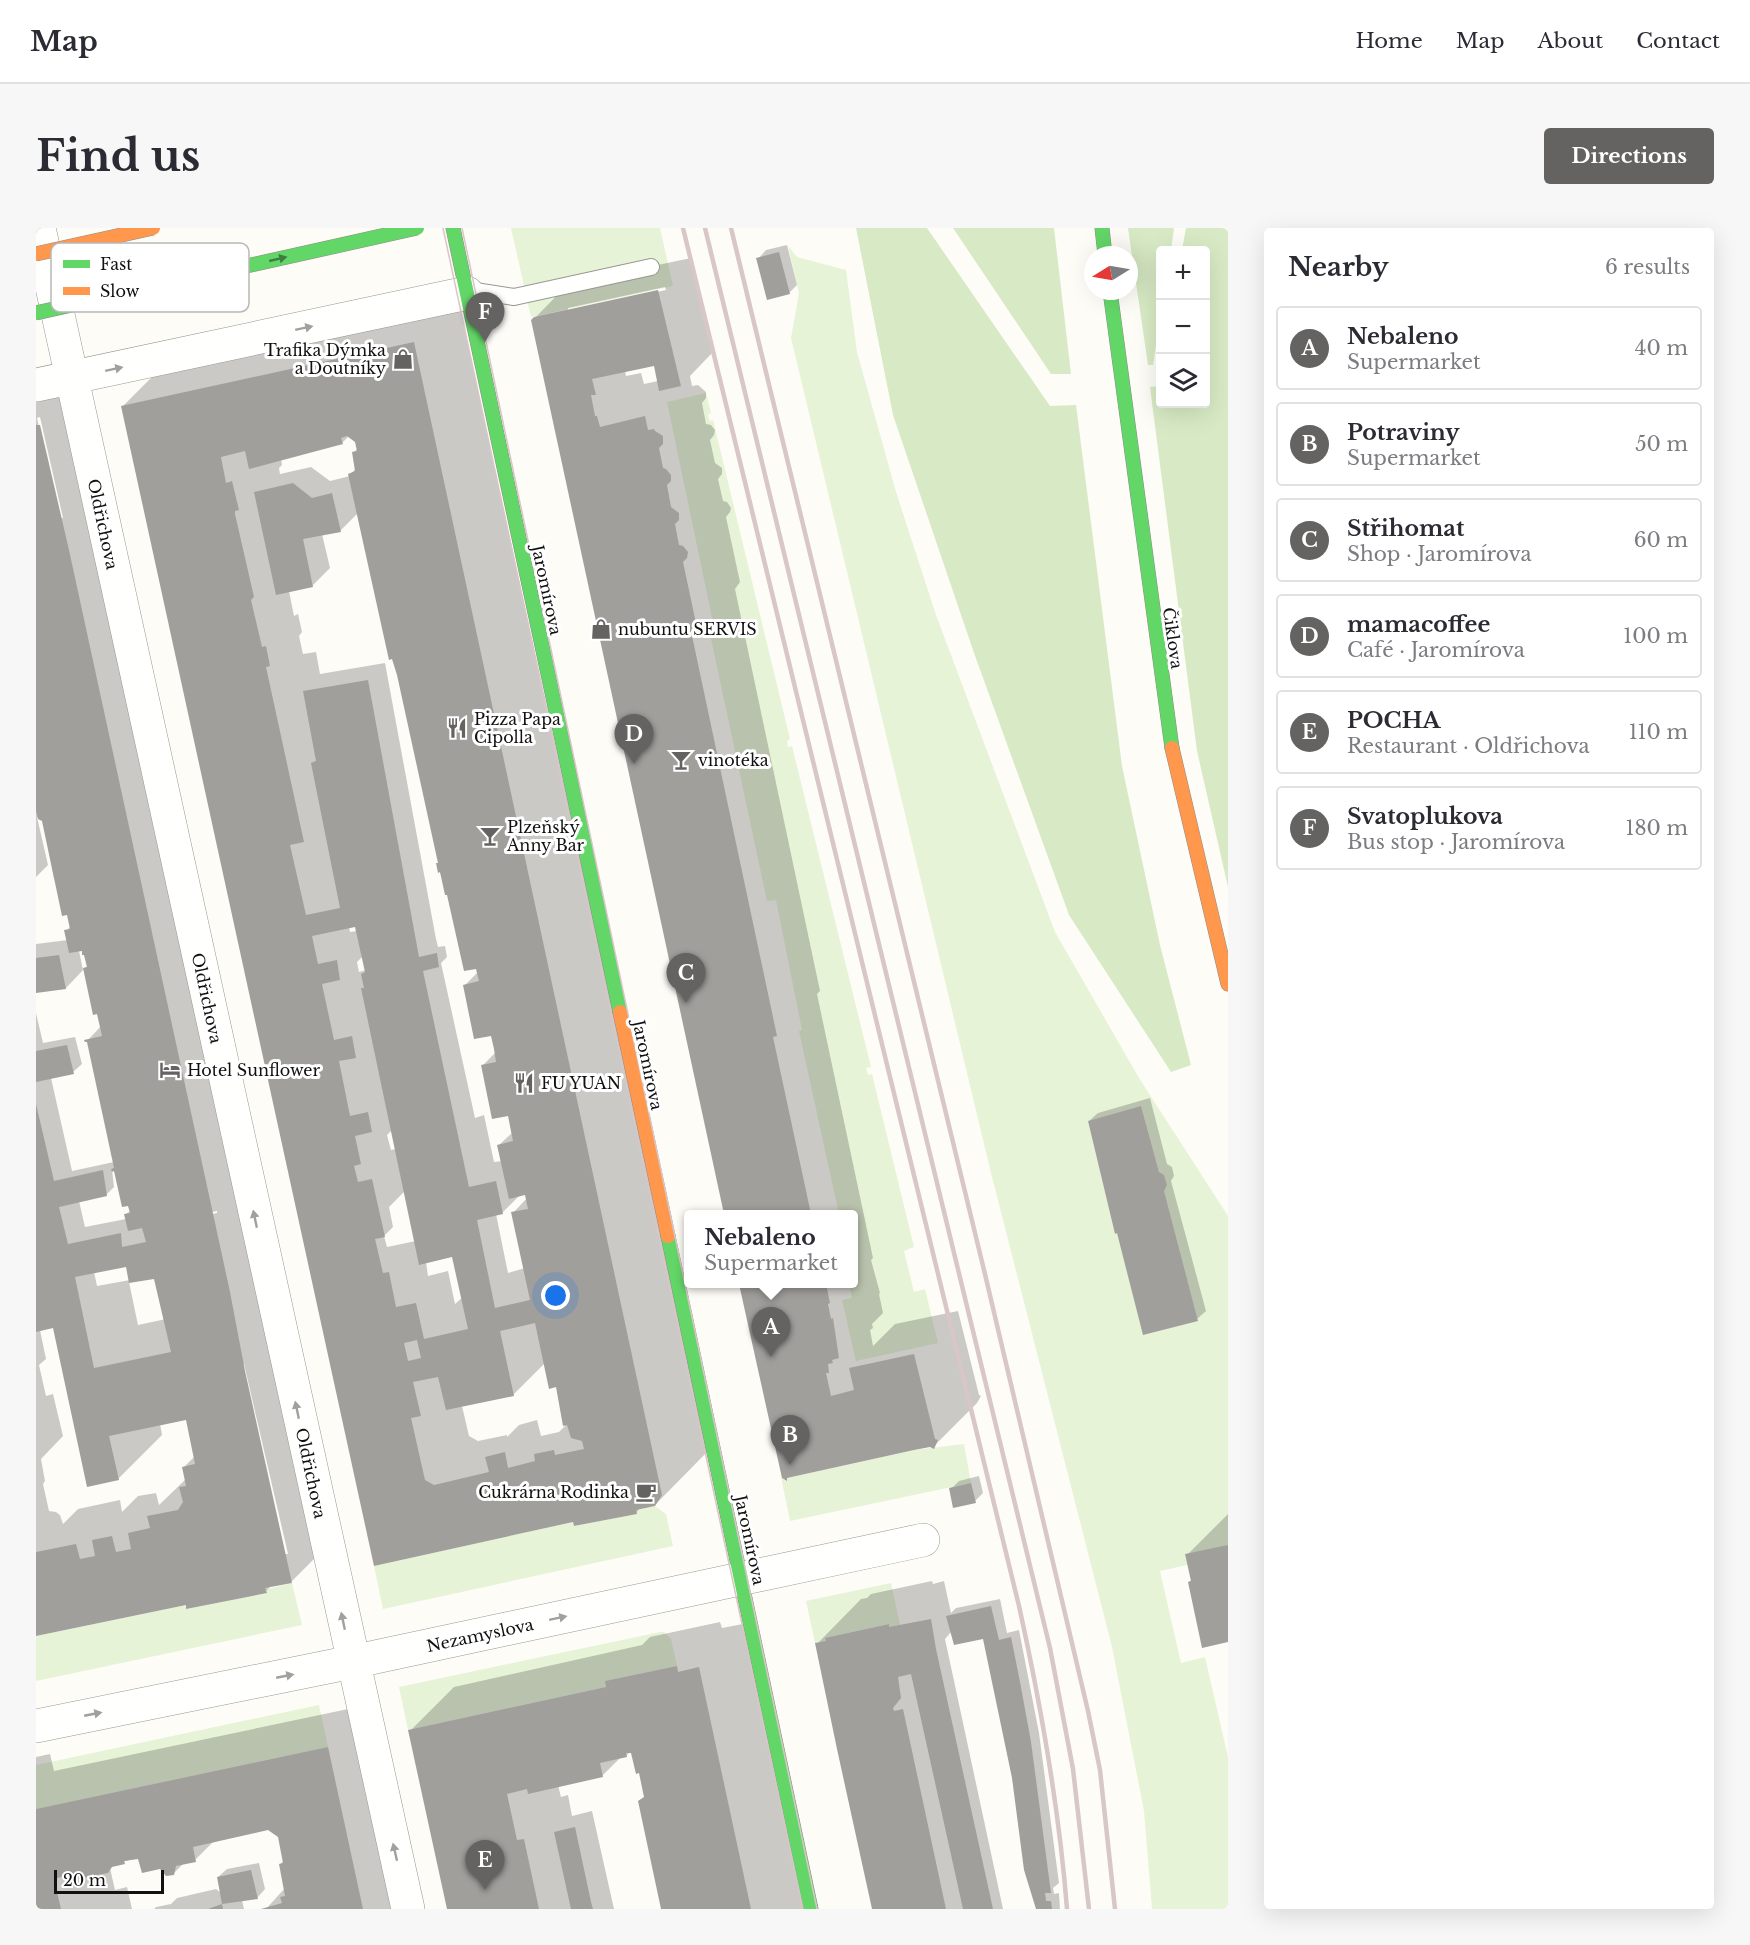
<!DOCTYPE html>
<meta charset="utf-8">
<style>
body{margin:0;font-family:"Libre Baskerville",serif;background:#f7f7f7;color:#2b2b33}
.controls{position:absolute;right:18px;top:18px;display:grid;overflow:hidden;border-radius:6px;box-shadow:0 6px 24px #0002}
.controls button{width:54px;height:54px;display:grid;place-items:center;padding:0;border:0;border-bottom:2px solid #e1e1e2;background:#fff;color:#2b2b33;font:30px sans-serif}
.compass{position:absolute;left:1048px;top:18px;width:54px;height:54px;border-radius:50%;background:#fff;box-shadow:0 6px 24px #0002;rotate:259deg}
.scale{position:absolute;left:18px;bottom:15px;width:110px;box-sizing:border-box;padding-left:6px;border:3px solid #111;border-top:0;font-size:16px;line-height:21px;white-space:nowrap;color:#111;-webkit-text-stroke:4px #fff;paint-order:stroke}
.you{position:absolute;left:520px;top:1068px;width:21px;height:21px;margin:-15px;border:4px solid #fff;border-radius:50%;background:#1a73e8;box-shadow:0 0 0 9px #1a73e833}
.badge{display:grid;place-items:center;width:39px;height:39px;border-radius:50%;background:#646362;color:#fff;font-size:20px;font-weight:700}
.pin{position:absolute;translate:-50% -50px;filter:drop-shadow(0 2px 3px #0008)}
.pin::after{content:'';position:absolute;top:32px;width:21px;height:18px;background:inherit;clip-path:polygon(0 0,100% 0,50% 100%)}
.popup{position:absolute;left:648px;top:982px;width:174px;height:78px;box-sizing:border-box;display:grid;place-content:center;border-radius:6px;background:#fff;filter:drop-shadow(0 2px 4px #0005);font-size:20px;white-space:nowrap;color:#7c7c81}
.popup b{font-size:22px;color:#2b2b33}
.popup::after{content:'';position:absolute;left:50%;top:100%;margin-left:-12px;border:12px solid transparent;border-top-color:#fff}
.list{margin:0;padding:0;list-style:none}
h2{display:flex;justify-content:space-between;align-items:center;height:78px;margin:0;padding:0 24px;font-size:26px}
h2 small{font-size:20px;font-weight:400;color:#7c7c81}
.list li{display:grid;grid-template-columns:39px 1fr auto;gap:18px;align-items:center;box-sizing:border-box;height:84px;margin:0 12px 12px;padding:0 12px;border:2px solid #e1e1e2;border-radius:6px}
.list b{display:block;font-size:22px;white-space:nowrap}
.list p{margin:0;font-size:20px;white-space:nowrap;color:#7c7c81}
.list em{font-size:20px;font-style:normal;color:#7c7c81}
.icon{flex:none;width:33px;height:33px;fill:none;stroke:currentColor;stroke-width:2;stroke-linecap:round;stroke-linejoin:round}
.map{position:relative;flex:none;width:1192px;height:1681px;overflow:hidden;border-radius:6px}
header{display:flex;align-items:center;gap:36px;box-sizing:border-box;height:84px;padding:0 30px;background:#fff;border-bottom:2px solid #e1e1e2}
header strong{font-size:28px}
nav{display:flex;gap:33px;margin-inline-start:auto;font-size:21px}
.intro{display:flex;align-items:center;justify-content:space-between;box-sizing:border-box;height:144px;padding:0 36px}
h1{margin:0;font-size:42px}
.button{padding:15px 27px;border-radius:6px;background:#646362;color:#fff;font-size:21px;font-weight:700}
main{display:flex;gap:36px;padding:0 36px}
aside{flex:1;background:#fff;border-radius:6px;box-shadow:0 6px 24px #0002}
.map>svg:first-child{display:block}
.green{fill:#e7f3d7;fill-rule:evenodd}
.forest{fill:#d8eac5}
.shadow{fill:#0003;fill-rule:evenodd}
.building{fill:#a19f9c;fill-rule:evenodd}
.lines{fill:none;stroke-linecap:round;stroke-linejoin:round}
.lane-casing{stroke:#979795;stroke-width:18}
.street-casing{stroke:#979795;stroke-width:34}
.fast-casing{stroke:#8e8d8b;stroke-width:15}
.slow-casing{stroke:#8e8d8b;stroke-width:15}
.lane{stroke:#fffffe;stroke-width:16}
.street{stroke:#fffffe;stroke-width:33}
.fast{stroke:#63d668;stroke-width:14}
.slow{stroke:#ff974d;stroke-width:14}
.tram{stroke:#d9c6c7;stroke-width:1.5}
.rail{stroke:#d9c6c7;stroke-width:4.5}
.fast-bridge-casing{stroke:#8e8d8b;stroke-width:15;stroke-linecap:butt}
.slow-bridge-casing{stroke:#8e8d8b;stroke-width:15;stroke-linecap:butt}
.fast-bridge{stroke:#63d668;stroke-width:14}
.slow-bridge{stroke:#ff974d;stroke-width:14}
.oneway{fill:#3e7d41}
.oneway2{fill:#a0a09f}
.labels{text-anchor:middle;stroke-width:6;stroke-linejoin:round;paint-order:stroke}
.poi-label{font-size:16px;fill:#111;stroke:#fff;text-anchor:start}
.street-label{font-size:16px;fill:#111;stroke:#fff}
.key{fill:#fff;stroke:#b8b8b8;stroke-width:1.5}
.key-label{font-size:16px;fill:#111}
</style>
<header>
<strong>Map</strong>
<nav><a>Home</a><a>Map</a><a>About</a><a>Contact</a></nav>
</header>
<div class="intro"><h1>Find us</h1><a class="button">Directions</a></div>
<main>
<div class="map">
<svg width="1192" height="1681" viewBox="0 0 1192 1681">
<rect width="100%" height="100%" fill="#fdfcf7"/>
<path class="green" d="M475 0H624L637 58 495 89Z
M752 18 761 29 810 42 821 124 860 264 900 387 1019 704 1103 850 1192 988V1317L1151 1337 1124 1343 1145 1435 1169 1429 1192 1529V1681H1116L1108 1583 1076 1419 954 941 755 110 763 65ZM1105 878 1123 944 1128 947 1131 957 1128 963 1162 1093 1081 1005 1079 1006 1052 893Z
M670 165 675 185 672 187 674 193 677 192 754 511 751 513 752 519 756 518 835 839 830 840 832 847 836 846 878 1019 868 1023 878 1064 889 1061 902 1115 820 1133 806 1072 816 1070 813 1056H818V986H803L763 803 766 802 740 672 731 673 673 401 678 399 631 174Z
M928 1216 935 1255 754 1293 745 1249 750 1253 751 1250 878 1222Z
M619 1278 630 1286 637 1318 347 1381 338 1338 537 1294 538 1298 600 1286V1282Z
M256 1355 266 1397 0 1453V1408L150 1377V1381Z
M855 1355 864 1397 853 1399 852 1396 789 1410 790 1413 779 1415 770 1373Z
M624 1404H628L635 1411 641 1438 569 1453 570 1459 372 1502 363 1459Z
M283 1477 292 1519 0 1581V1537Z"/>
<path class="forest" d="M820 0H891L1014 178 1040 177 1086 538 1124 717 1155 837 1135 844 1033 687 938 425 857 187Z
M917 0H1018L1035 146H1015Z
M1092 0H1138L1135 22H1124V90L1117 137H1112Z
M1150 0H1192V659L1161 523 1114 159 1124 158V176H1170V22H1146Z"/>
<path class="shadow" d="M751 17 761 57 753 65 722 31 730 22Z
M655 30 677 124 654 148 656 158 662 157 670 164V170L666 175 670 196 675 197 679 202 678 207 674 212 679 235 686 240V246L682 251 687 273 691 274 695 280 694 284 690 289 704 354 699 361 784 763 781 766 837 1030 835 1032 844 1065 843 1066 847 1085 836 1096 837 1100 834 1102 837 1118 859 1096 922 1083 943 1167 945 1168 941 1175 897 1219 894 1218 754 1248 750 1251 746 1248 705 1056H818V986H690L497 92 532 56ZM629 59 630 62 532 83V80ZM619 136 622 153 608 156 605 145 590 148 589 142Z
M422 71 673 1222 619 1277 605 1279 600 1285 538 1292 339 1336 86 179 130 135ZM313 208 321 214 322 220 317 225 320 240 314 248 294 253 275 239 244 246 243 240 246 237 245 231 306 215ZM322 285 363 447 403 633 401 636 442 744 429 757 456 807 460 824 446 838 473 886 477 904 463 917 466 933 458 934 448 887 439 890 405 735 411 729 409 718 402 719 400 711 349 435 284 446 280 424 267 426 263 408 266 404 262 386 258 388 253 363 277 357 294 340 286 306 304 303ZM320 697 321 703 314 704 313 699ZM327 728 330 742 323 744 321 734ZM356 902 360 921 355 922 351 907ZM369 963 380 1013 351 1019 348 1008 357 999 353 979ZM490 965 491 970 477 985 489 1040 472 1045 460 986 467 984 484 967ZM418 1028 427 1069 419 1076 412 1043 392 1048 390 1034ZM509 1135 521 1157 529 1198 523 1204 505 1208 501 1192 483 1197 471 1209V1207L442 1213 433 1208 426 1178 477 1167Z
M48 153 300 1309 256 1353 235 1358 230 1363 151 1375 0 1407V785L7 815 39 809 46 836 37 844 15 850 36 943 78 934 52 812 65 798 48 741 30 760 0 764V716L32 712 30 703 35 698 23 649 18 650 7 592 1 589 12 637 0 649V164ZM4 189 27 290H24L1 190ZM47 722 52 737 47 742 43 723ZM79 941 94 976 95 982 89 987 90 991 49 999 43 973 70 967 78 959 76 942ZM181 983V985L125 997 128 994ZM91 1037 94 1052 61 1058 58 1044ZM119 1049 130 1091 102 1097 93 1054ZM22 1099 82 1251 126 1207 124 1196 151 1190 159 1228 148 1239 150 1251 123 1277 120 1265 102 1268 86 1284 84 1272 42 1281 27 1296 24 1287 20 1284 13 1283 7 1256 9 1253 5 1231 27 1208 17 1166 10 1168 3 1137 10 1131 4 1102ZM205 1136H208L252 1326H249Z
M1114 870 1131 936 1136 939 1138 948 1135 953 1170 1083 1161 1091 1053 893 1062 885Z
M943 1248 947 1265 939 1273 915 1261 923 1253Z
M1192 1286V1413L1168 1418 1153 1354 1156 1351 1151 1327Z
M896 1353 897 1356 908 1353 915 1385 920 1380 964 1371 971 1405 983 1402 1003 1505 1023 1655 1017 1660 1018 1666 1023 1665 1024 1681H1001L978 1550 948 1409 916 1403 909 1411 967 1681H838L781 1416 825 1371 831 1370 835 1366Z
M684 1394 686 1400 707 1396 768 1681H627L609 1568 604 1543 596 1522 590 1528 585 1529 566 1548 522 1557 525 1569 532 1567 536 1588 556 1583 578 1681H413L374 1503 418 1459 606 1417 614 1409Z
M336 1476 381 1681H230L249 1660 244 1637 248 1632 244 1608 232 1600 179 1612 159 1632 148 1635 138 1645 103 1629 77 1637 74 1640 79 1662 91 1659 96 1681H0V1529L14 1526 18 1543Z
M223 1635 229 1661 221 1670 206 1672 208 1681H118L120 1679 135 1676 141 1670 180 1661 185 1665 182 1649 191 1641Z"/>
<path class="building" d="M743 24 754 66 731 72 720 30Z
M622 62 645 158 623 163 618 138 556 151 560 167H555L559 188H561L564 199 609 188 612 202 618 201 619 203 627 208V216L623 220 627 240 630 241 635 247V253L631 257 635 279 643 285V292L639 296 643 317 647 318 652 324 651 330 647 334 661 400 659 403H655L741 808 737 809 775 986H688L495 92 498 89Z
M378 114 626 1267 619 1278 600 1282 601 1286 538 1298 537 1294 338 1338 85 178ZM311 208 319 214 321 223 316 224 319 243 312 246 353 432 356 431 361 447 402 635H400L402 645 404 644 409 667H411L428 743 440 741 443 753 427 757 438 811 455 808 458 821 460 834 445 837 456 891 472 888 477 913 461 917 473 971 489 967 492 981 475 984 494 1072 459 1080 441 992 467 986 460 953 433 959 387 743 403 739 401 725 383 729 332 452 267 463 280 533 275 535 304 680 270 687 254 617 268 614 230 439 234 438 230 418 226 419 215 372 218 369 199 286V283L203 282 196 253 190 255 185 229 209 223 213 241 307 216 305 210ZM319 699 329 744 325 746 328 760H325L383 1037 416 1029 432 1101 388 1111 380 1075 360 1079 353 1044 347 1045 339 1011 349 1009 336 951 322 954 318 938 325 936 319 908 336 904 332 884 314 888 303 833 320 830 316 808 298 812 286 756 304 752 301 732 282 736 276 708ZM499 1095 513 1161 520 1159 527 1198 531 1197 535 1210 546 1213 548 1221 519 1227 518 1222 498 1226 499 1233 472 1240 469 1224 449 1229 453 1244 398 1257 389 1252 375 1190 385 1188 377 1154 402 1149 410 1182 478 1168 464 1103ZM381 1112 385 1130 372 1133 368 1115Z
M0 197H4L33 322 194 1064 209 1143 256 1355 229 1360 231 1365 150 1381V1377L0 1408V1324L40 1316 44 1331 59 1328 56 1312 76 1308 80 1324 95 1321 92 1305 114 1300 111 1288 142 1282 147 1274 143 1259 150 1258 146 1239 159 1236 150 1192 73 1208 83 1252 51 1259 17 1100 0 1104V876L18 953 67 942 71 968 23 979 32 1016 85 1005 86 1019 110 1014 106 1000 92 1003 88 986 94 985 92 978 86 979 78 943 76 944 75 941 78 940 51 814H49L48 812 66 808 61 786 57 787 47 740 51 739 48 727H46V723L33 725 28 702 34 701 31 687 26 688 6 593 2 591 0 583ZM90 1039 93 1055 118 1051 135 1124 58 1140 39 1049Z
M257 255 276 270 296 265 305 304 267 311 277 359 240 367 218 264Z
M23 727 30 761 0 765V730Z
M31 817 38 846 0 854V823Z
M1105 878 1123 944 1128 947 1131 957 1128 963 1162 1093 1107 1107 1081 1005 1079 1006 1052 893Z
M703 1056H790L794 1075 792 1076 795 1091 797 1090 803 1130 796 1132 797 1135 792 1136 793 1145H790L795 1168 818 1162 813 1140 878 1126 899 1211 902 1212 898 1221 894 1219 878 1222 751 1250V1253L746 1250Z
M935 1255 940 1275 917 1280 913 1260Z
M1192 1317V1414L1166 1420 1152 1354 1155 1353 1149 1326Z
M955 1378 963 1412 975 1409 984 1454 995 1514 1015 1665H1009L1010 1673H1015L1016 1681H1000L988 1642 976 1550 947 1411 918 1417 910 1388Z
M895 1391 900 1421 957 1681H927L875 1446 862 1449 865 1470 857 1480 858 1483 867 1481 910 1681H836L801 1521 779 1415 790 1413 789 1410 853 1396V1399Z
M641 1438 642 1444 663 1439 715 1681H625L602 1573 608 1569 603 1545 600 1546 595 1525H590L591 1529 564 1535 567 1549 492 1566 491 1561 471 1566 481 1612 488 1611 503 1681H411L372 1502 570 1459 569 1453Z
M292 1519 327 1681H225L246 1675 244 1669 249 1668 243 1636 247 1635 242 1609 232 1602 157 1619 160 1634 140 1638 138 1647 130 1648 124 1641 106 1645 102 1631 88 1633 89 1636 76 1639 72 1645 45 1650 40 1646 29 1649 28 1646 25 1649 18 1651 25 1681H0V1581Z
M539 1599 555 1674 557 1681H535L518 1604Z
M215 1642 222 1671 186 1676 187 1681H172L186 1676 181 1649Z"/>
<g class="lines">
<g class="lane-casing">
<path id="lane" d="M431 65 439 63 478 69 615 39"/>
</g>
<g class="street-casing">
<path id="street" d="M3 0 372 1681
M0 157 431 65
M0 1498 316 1434 887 1312"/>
</g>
<g class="fast-casing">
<path id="fast" d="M417 0 584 784
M1066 0 1069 27
M1074 63 1136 520
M632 1008 775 1681"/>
</g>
<g class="slow-casing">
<path id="slow" d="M1136 520 1192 756
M584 784 632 1008"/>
</g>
<use href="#lane" class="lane"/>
<use href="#street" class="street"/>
<use href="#fast" class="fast"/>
<use href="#slow" class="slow"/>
<path class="tram" d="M407 0 767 1681
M426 0 781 1681"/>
<path class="rail" d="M647 0 983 1378C1005 1478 1023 1578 1031 1681
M669 0 1014 1420 1037 1541 1053 1681
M695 0 948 1042 1052 1483 1064 1542 1079 1681"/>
<g class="fast-bridge-casing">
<path id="fast-bridge" d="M0 85 381 0"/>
</g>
<g class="slow-bridge-casing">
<path id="slow-bridge" d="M0 26 117 0"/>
</g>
<use href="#fast-bridge" class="fast-bridge"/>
<use href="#slow-bridge" class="slow-bridge"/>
</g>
<defs><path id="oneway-solid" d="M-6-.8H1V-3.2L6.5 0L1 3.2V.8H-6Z" transform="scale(1.5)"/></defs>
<use class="oneway" href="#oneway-solid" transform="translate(242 31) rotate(-13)"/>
<g class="oneway2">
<use href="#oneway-solid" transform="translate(268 100) rotate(-12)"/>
<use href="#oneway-solid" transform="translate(78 141) rotate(-12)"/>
<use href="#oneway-solid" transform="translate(219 991) rotate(-102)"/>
<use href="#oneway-solid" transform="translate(261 1182) rotate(-102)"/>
<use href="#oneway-solid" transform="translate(522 1390) rotate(-12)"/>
<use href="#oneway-solid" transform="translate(307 1393) rotate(-102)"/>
<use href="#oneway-solid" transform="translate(249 1448) rotate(-11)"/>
<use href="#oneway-solid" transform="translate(57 1486) rotate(-11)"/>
<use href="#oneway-solid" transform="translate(359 1624) rotate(-103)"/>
</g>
<defs>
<g id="shop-bare" transform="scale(1.62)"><path d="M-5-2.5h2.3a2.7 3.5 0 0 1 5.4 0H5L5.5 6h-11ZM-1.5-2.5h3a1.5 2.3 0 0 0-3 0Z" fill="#646362" stroke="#fff" stroke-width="2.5" paint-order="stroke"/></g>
<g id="restaurant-bare" transform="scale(1.62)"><path d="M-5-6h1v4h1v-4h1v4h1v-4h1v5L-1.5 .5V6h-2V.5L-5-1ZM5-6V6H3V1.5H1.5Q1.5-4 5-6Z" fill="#646362" stroke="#fff" stroke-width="2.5" paint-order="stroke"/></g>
<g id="bar-bare" transform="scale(1.62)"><path d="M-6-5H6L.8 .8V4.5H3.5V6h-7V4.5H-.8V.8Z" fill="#646362" stroke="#fff" stroke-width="2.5" paint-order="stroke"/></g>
<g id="hotel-bare" transform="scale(1.62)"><path d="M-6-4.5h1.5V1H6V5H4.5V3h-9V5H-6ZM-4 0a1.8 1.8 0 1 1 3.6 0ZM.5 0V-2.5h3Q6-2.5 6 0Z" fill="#646362" stroke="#fff" stroke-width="2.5" paint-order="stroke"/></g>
<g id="cafe-bare" transform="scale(1.62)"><path d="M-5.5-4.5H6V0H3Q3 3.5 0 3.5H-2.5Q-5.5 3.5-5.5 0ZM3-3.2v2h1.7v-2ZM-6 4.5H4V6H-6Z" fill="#646362" stroke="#fff" stroke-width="2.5" paint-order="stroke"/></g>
</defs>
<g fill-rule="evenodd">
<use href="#shop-bare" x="367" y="131"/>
<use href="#shop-bare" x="565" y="401"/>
<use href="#restaurant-bare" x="421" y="500"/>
<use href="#bar-bare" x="645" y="532"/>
<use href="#bar-bare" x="454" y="608"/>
<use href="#hotel-bare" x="134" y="842"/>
<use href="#restaurant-bare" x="488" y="855"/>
<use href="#cafe-bare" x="610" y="1264"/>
</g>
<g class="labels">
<g class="poi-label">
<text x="350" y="128" text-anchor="end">Trafika Dýmka<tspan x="350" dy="18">a Doutníky</tspan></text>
<text x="582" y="407">nubuntu SERVIS</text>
<text x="438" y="497">Pizza Papa<tspan x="438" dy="18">Cipolla</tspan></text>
<text x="662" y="538">vinotéka</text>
<text x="471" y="605">Plzeňský<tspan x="471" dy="18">Anny Bar</tspan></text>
<text x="151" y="848">Hotel Sunflower</text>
<text x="505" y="861">FU YUAN</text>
<text x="593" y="1270" text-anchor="end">Cukrárna Rodinka</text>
</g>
<g class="street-label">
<text transform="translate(67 296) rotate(78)" y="6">Oldřichova</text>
<text transform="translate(511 362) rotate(78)" y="6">Jaromírova</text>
<text transform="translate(1137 410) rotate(82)" y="6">Čiklova</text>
<text transform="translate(171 770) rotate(78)" y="6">Oldřichova</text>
<text transform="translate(612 837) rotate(78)" y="6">Jaromírova</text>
<text transform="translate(275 1245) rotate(78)" y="6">Oldřichova</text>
<text transform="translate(714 1312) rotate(78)" y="6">Jaromírova</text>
<text transform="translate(444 1407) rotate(-12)" y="6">Nezamyslova</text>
</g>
</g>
<rect x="15" y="15" width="198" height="69" rx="9" class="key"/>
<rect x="27" y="32" width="27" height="8" fill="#63d668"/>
<rect x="27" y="59" width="27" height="8" fill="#ff974d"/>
<g class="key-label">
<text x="64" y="42">Fast</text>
<text x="64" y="69">Slow</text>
</g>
</svg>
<div class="controls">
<button>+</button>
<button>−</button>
<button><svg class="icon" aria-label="layers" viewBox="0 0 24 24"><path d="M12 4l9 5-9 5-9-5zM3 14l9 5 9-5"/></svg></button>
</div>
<svg class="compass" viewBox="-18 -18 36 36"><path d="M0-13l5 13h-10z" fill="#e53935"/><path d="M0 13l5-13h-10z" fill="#7c7c81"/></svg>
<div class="scale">20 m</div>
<div class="you"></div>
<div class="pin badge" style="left:735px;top:1129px">A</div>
<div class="popup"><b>Nebaleno</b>Supermarket</div>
<div class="pin badge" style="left:754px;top:1237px">B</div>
<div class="pin badge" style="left:650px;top:775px">C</div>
<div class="pin badge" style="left:598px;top:536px">D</div>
<div class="pin badge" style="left:449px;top:1662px">E</div>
<div class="pin badge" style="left:449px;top:114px">F</div>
</div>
<aside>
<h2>Nearby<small>6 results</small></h2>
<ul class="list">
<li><span class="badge">A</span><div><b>Nebaleno</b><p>Supermarket</p></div><em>40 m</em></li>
<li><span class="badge">B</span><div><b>Potraviny</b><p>Supermarket</p></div><em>50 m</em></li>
<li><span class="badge">C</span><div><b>Střihomat</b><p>Shop · Jaromírova</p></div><em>60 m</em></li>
<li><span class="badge">D</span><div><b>mamacoffee</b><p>Café · Jaromírova</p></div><em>100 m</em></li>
<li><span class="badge">E</span><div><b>POCHA</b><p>Restaurant · Oldřichova</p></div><em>110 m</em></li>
<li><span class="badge">F</span><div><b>Svatoplukova</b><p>Bus stop · Jaromírova</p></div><em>180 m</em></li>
</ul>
</aside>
</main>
